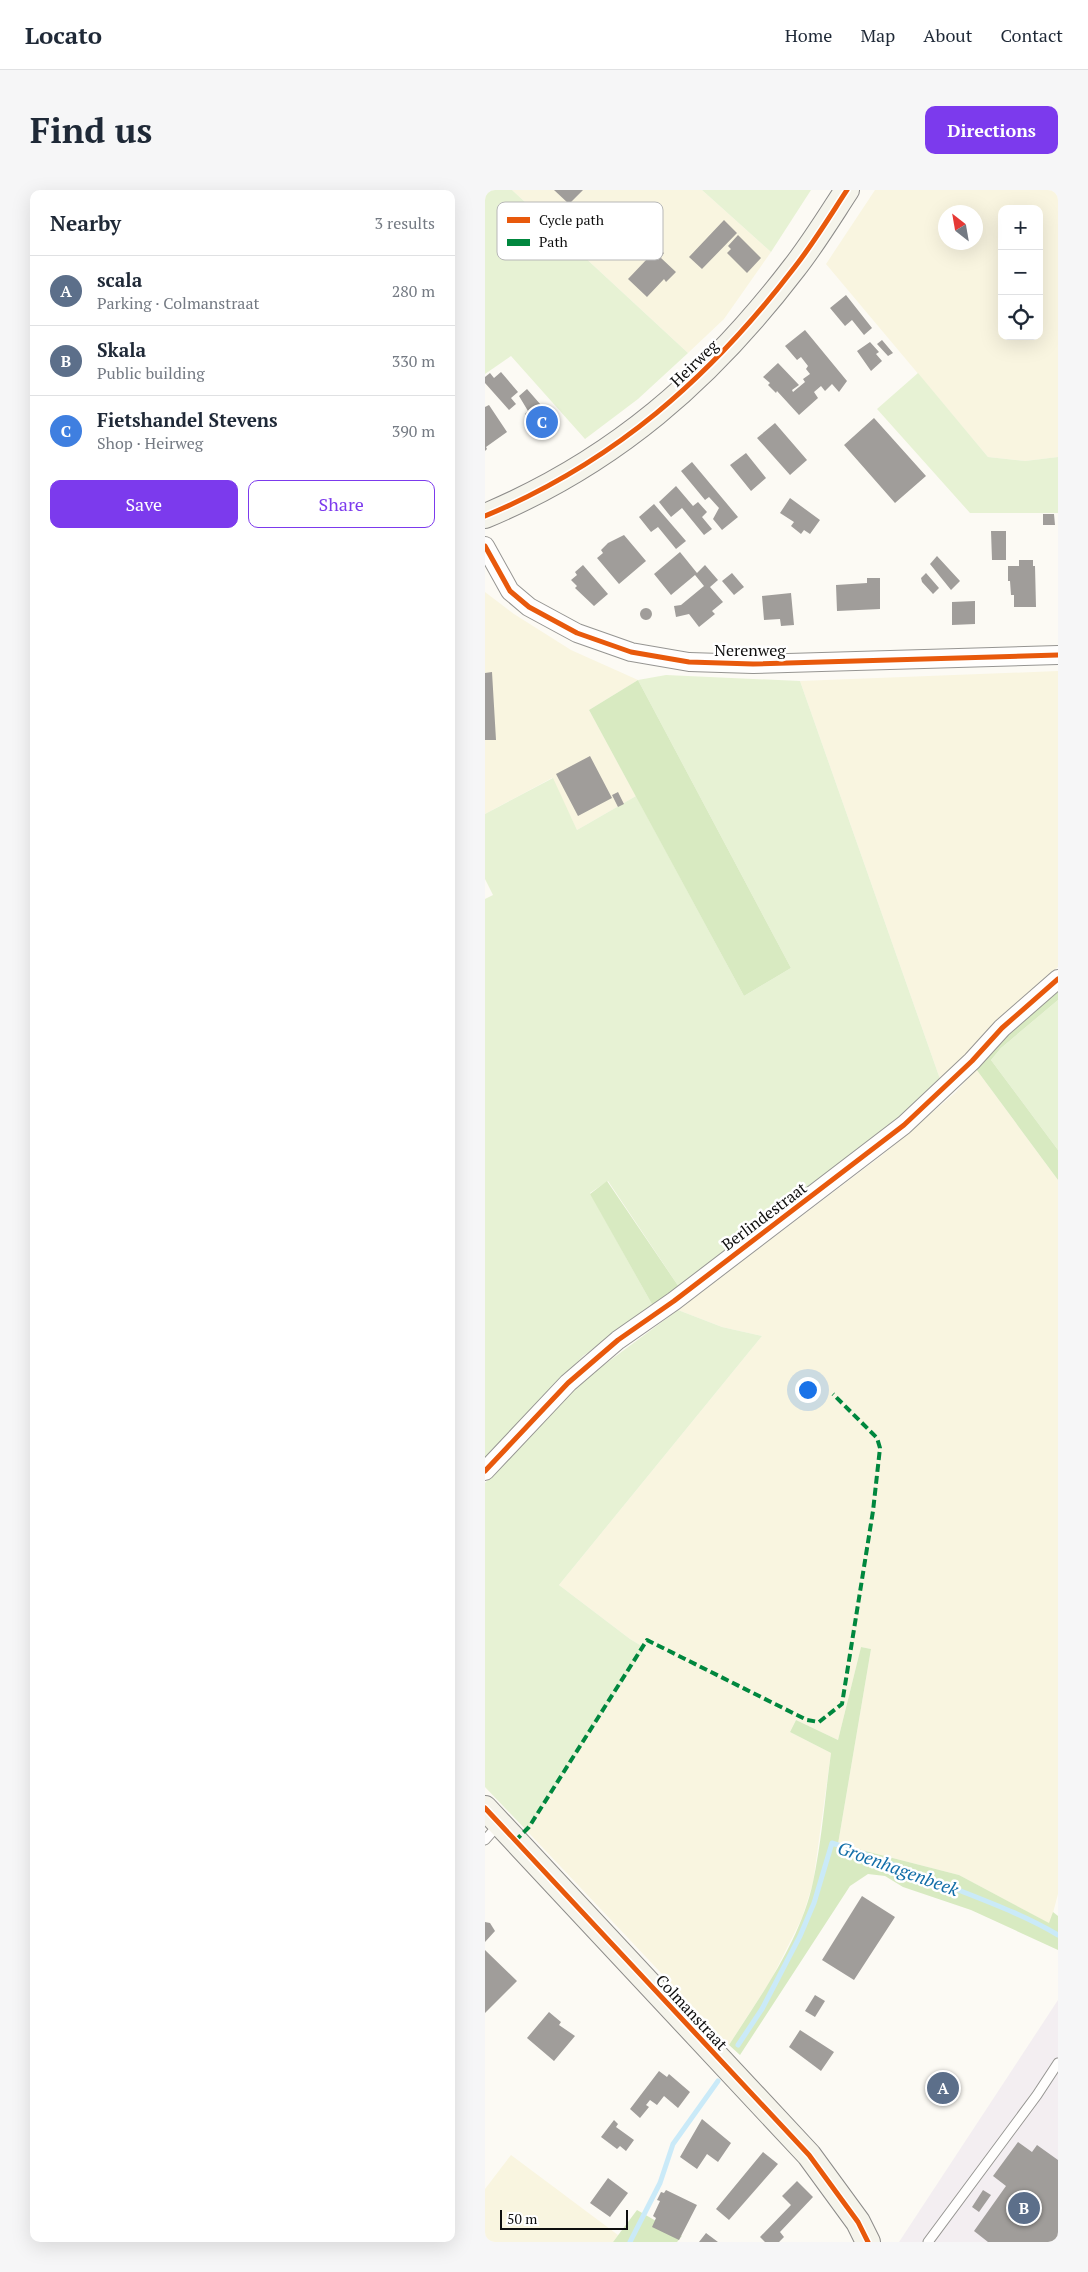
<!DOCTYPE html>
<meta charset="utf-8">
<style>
body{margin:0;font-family:"PT Serif",serif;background:#f6f6f7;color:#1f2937}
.controls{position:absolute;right:15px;top:15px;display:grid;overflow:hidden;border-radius:10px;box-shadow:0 5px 20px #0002}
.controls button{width:45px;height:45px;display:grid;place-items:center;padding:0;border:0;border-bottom:1px solid #e0e1e3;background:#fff;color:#1f2937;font:25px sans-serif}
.compass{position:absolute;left:453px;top:15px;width:45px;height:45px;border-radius:50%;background:#fff;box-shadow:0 5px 20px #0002;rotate:329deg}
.scale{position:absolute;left:15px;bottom:12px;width:128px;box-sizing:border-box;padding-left:5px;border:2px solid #0f0f0f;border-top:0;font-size:14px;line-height:18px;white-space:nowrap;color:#0f0f0f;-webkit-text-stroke:4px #fff;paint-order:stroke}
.you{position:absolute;left:322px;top:1199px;width:18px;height:18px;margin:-12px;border:4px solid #fff;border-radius:50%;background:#1a73e8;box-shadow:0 0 0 8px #1a73e833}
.badge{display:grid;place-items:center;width:32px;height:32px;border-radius:50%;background:#7c3aed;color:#fff;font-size:16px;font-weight:700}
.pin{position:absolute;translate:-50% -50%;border:2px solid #fff;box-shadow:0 1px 5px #0006}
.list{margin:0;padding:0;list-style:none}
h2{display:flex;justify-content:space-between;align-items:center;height:65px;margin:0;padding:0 20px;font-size:21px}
h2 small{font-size:16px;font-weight:400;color:#747a83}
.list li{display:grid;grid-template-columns:32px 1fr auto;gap:15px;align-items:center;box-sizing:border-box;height:70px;padding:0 20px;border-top:1px solid #e0e1e3}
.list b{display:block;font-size:19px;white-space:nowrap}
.list p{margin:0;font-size:16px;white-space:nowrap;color:#747a83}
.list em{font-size:16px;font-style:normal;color:#747a83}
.actions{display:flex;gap:10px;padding:15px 20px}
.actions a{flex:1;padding:11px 0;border:1px solid #7c3aed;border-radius:10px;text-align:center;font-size:18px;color:#7c3aed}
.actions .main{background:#7c3aed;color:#fff}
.icon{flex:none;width:28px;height:28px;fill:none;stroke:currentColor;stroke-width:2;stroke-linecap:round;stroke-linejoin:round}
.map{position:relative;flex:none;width:573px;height:2052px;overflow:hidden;border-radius:10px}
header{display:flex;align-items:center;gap:30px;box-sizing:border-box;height:70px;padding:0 25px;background:#fff;border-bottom:1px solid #e0e1e3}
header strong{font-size:24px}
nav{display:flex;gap:28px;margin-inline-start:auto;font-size:18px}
.intro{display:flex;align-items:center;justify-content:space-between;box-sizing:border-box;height:120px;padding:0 30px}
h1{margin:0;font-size:35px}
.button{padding:12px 22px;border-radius:10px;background:#7c3aed;color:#fff;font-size:18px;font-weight:700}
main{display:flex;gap:30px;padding:0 30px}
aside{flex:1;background:#fff;border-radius:10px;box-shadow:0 5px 20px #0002}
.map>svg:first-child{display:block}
.industrial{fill:#f3eef1}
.farmland{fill:#f9f5e0;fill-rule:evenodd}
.green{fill:#e7f2d4}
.forest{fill:#d8eac1}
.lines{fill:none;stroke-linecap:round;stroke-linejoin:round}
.stream{stroke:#caeaf8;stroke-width:5}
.building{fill:#a09d9a}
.service-casing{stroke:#969592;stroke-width:11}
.minor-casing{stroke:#969592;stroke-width:20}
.secondary-casing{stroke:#8c8b89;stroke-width:26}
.service{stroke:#fffefd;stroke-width:9}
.minor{stroke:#fffefd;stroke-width:18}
.secondary{stroke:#f5f4eb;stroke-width:24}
.quiet{stroke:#00873e;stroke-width:4;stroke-dasharray:8 4;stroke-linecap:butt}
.cycleway-casing{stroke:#fff;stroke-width:8}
.cycleway{stroke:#e8590c;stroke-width:5}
.labels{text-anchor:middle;stroke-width:5;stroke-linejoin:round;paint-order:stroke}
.street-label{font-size:16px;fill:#0f0f0f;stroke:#fff}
.water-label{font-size:18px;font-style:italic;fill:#126ea8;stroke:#fff}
.key{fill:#fff;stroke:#b7b7b7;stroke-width:1}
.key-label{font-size:14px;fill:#0f0f0f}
</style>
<header>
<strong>Locato</strong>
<nav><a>Home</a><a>Map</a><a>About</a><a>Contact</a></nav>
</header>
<div class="intro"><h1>Find us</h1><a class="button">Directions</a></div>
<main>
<aside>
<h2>Nearby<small>3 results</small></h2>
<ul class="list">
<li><span class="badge" style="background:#5c6f8a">A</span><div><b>scala</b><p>Parking · Colmanstraat</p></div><em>280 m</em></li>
<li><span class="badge" style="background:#5c6f8a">B</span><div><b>Skala</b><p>Public building</p></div><em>330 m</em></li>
<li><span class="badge" style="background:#3f7fe0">C</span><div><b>Fietshandel Stevens</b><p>Shop · Heirweg</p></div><em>390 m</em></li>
</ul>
<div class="actions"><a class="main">Save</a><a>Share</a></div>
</aside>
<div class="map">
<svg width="573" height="2052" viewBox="0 0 573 2052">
<rect width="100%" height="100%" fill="#fcfaf4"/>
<path class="industrial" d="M573 1810V2052H414Z"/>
<path class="farmland" d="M27 0H217L286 62 239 129 203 163Z
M390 0H573V267L540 271 503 267 341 74ZM517 19H554V146H517ZM460 22H490V52H460Z
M0 402 29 424 86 460 153 490 104 520 151 606 92 640 67 588 0 624Z
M573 481V777L526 819 455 889 315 491Z
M491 879 573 990V1704L565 1734 474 1685 353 1654 386 1459 376 1457 353 1550 311 1530 305 1542 346 1563 328 1693 317 1728 286 1790 244 1855 42 1641 160 1458 145 1449 74 1395 277 1146 237 1137 193 1120 396 966 470 903Z
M26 1965 133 2045 128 2052H0V1999Z"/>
<path class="green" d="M0 0H27L203 163 153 209 100 249 26 166 0 184Z
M217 0H326L286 62Z
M433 183 503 267 540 271 573 267V323H485L392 219Z
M181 485 315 491 455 889 419 923 194 1097 123 991 105 1003 168 1116 98 1166 0 1270V709L8 705 0 689V624L68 588 92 640 151 606 259 806 306 778 153 490Z
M573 810V960L506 870 516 858Z
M193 1120 237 1137 277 1146 74 1395 145 1449 160 1458 42 1641 0 1597V1293L74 1213 104 1186Z"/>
<path class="forest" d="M153 490 306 778 259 806 104 520Z
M573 798V810L516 858 506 870 573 960V990L491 879 516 850Z
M122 991 194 1097 168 1116 105 1004Z
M376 1457 386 1459 353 1654 474 1685 564 1733 568 1722 573 1726V1760L486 1720 418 1697 400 1686 383 1684 365 1696 255 1865 244 1855C276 1805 315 1752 328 1692 337 1650 340 1606 346 1563L305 1542 311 1530 353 1550Z
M152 2020 197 2046 192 2052H128Z"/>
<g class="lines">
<path class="stream" d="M253 1855 277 1819 315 1746 329 1713 347 1653C390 1667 433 1684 476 1701 509 1714 543 1727 573 1745
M145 2052 175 1993 188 1954 233 1891"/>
</g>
<path class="building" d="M69 0H98L84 14Z
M239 30 252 43 217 79 204 67Z
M253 45 276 68 262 83 242 63 246 59 243 56Z
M167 52 179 63 176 68 191 82 181 92 179 89 162 107 143 89 162 69 156 64Z
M361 105 387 138 379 145 367 130 360 136 345 118Z
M320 140 362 191 354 202 347 194 340 201 336 196 329 202 333 208 314 225 292 201 291 203 283 195 285 193 278 187 293 173 314 195 307 200 308 202 320 192 318 189 325 184 321 179 323 176 316 167 312 170 300 156Z
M397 150 408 163 403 166 392 154Z
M385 152 394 162 391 164 397 171 386 181 372 161Z
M16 182 33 202 26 208 31 214 24 220 0 193V187L5 183 9 188Z
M42 199 69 230 55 242 40 224 43 221 34 206Z
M4 215 22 242 1 257 2 259 0 261V217Z
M389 228 441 286 410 313 359 255Z
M290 233 322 270 305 285 272 248Z
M261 263 281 288 266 301 245 275Z
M207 272 253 327 237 340 228 329 234 318 224 307 220 310 196 281Z
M191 296 208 316 213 312 222 322 217 327 227 339 219 345 197 318 186 327 174 312Z
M305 308 335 330 325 344 319 340 316 344 306 336 309 332 295 323Z
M169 314 201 351 191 359 173 337 166 342 154 327Z
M558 324H569L570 335H558Z
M506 341H521V370H507Z
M139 345 161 371 134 394 112 368 118 363 116 360 123 353Z
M195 362 212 383 220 375 233 390 225 397 238 412 227 421 230 424 214 437 204 424 191 427 189 416 196 415 219 396 210 385 186 405 169 384Z
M452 366 475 391 466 400 445 374Z
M534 370H548V376H550L551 417H529V405H526L525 391H523V376H534Z
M98 375 123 404 109 416 90 398 92 396 86 390 92 385 90 382Z
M247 383 259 397 249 405 237 391Z
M441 383 454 398 448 404 437 392 436 388Z
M382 388H395V419L352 421 351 395 382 393Z
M306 403 309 435 296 436 295 429 279 430 277 406Z
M490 411V434L467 435V412Z
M155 424a6 6 0 1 1 12 0a6 6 0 1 1-12 0Z
M7 482 11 550H0V483Z
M105 566 127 608 93 626 71 584Z
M133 602 139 614 133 617 127 605Z
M377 1706 410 1727 369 1790 337 1770Z
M0 1732 5 1733 10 1741 0 1752Z
M0 1760 32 1791 0 1823Z
M330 1805 340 1811 330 1827 320 1821Z
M64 1822 76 1832 74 1835 90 1846 69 1871 42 1848Z
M315 1840 349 1862 336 1881 304 1857Z
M174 1881 182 1887 184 1884 205 1902 193 1918 179 1906 172 1915 165 1910 161 1915 164 1917 155 1928 145 1919Z
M217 1929 246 1953 233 1972 222 1964 212 1979 195 1967Z
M129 1930 133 1934 131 1937 149 1950 141 1961 135 1956 132 1959 116 1947Z
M533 1952 547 1962 552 1955 573 1970V2052H503L489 2041 521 1996 508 1986Z
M278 1962 293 1974 244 2030 231 2019Z
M123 1988 143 2003 125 2027 105 2013Z
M312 1991 328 2007 295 2042 299 2047 294 2052H280L275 2047 306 2015 297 2006Z
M181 2000 212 2015 194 2050 167 2037 171 2028 168 2026 175 2011 172 2010 176 2002 179 2003Z
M498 2000 506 2005 494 2022 487 2017Z
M221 2043 233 2052H214Z"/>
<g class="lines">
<g class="service-casing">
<path id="service" d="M0 1650 14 1634
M443 2052 552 1905 573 1873"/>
</g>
<g class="minor-casing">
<path id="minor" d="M0 356 25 401 44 417 92 443 146 462 204 472 268 474 573 465
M0 1281 83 1193 133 1150 189 1111 419 935 487 871 517 838 573 789"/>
</g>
<g class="secondary-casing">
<path id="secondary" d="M0 326C129 272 224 189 309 78 328 54 345 26 362 0
M0 1618 324 1965 373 2032 383 2052"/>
</g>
<use href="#service" class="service"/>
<use href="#minor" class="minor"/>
<use href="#secondary" class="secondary"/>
<path class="quiet" d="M30 1651 44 1637 162 1450 322 1530 334 1532 357 1514 388 1321 395 1258 392 1248 348 1204"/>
<g class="cycleway-casing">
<path id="cycleway" d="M0 326C129 272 224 189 309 78 328 54 345 26 362 0
M0 356 25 401 44 417 92 443 146 462 204 472 268 474 573 465
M0 1281 83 1193 133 1150 189 1111 419 935 487 871 517 838 573 789
M0 1618 324 1965 373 2032 383 2052"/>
</g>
<use href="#cycleway" class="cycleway"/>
</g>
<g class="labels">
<g class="street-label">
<text transform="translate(209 173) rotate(-44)" y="6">Heirweg</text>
<text x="265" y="466">Nerenweg</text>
<text transform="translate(279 1026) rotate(-37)" y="6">Berlindestraat</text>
<text transform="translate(207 1822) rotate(47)" y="6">Colmanstraat</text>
</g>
<g class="water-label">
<text transform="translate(413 1679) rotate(20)" y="6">Groenhagenbeek</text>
</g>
</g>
<rect x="12" y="12" width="166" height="58" rx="8" class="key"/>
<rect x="22" y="27" width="23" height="6" fill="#e8590c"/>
<rect x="22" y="49" width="23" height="7" fill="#00873e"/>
<g class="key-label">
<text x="54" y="35">Cycle path</text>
<text x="54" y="57">Path</text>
</g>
</svg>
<div class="controls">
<button>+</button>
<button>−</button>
<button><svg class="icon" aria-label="locate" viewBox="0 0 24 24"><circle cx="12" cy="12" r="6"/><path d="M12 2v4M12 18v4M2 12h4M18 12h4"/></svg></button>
</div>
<svg class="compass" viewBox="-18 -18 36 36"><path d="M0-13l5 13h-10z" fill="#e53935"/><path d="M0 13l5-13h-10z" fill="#747a83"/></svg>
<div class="scale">50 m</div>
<div class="you"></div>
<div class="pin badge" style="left:458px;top:1898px;background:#5c6f8a">A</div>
<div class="pin badge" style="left:539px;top:2018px;background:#5c6f8a">B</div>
<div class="pin badge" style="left:57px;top:232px;background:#3f7fe0">C</div>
</div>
</main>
